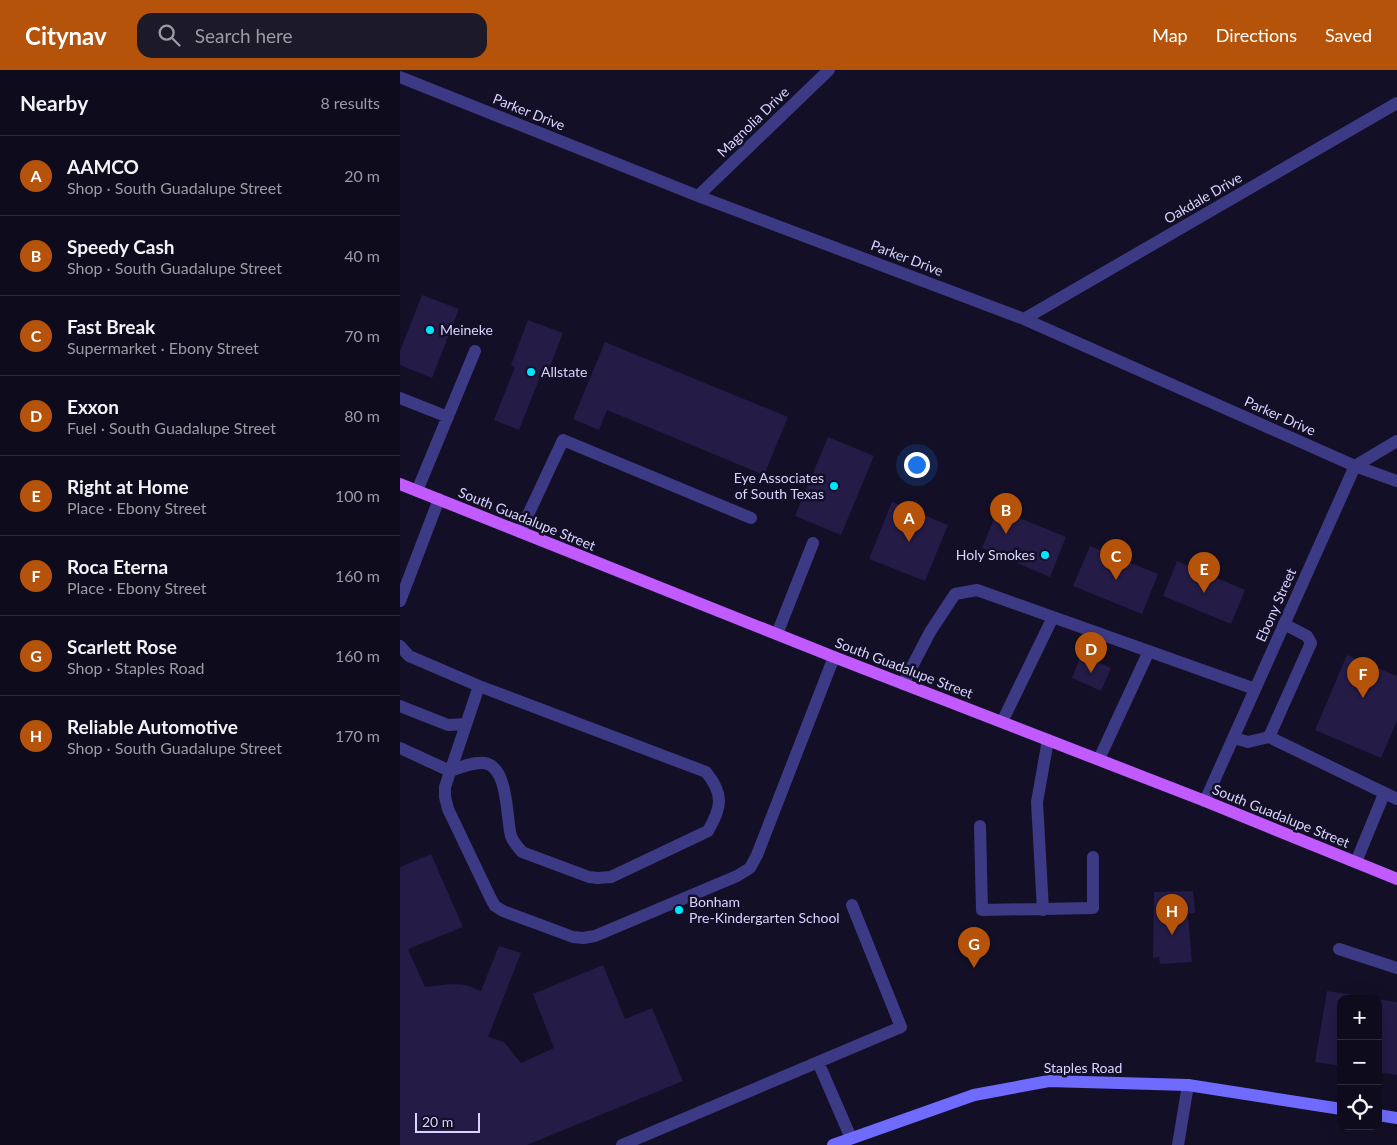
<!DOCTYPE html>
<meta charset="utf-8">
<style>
body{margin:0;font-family:Lato,sans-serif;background:#1c1929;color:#f1f3f6}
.controls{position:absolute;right:15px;bottom:15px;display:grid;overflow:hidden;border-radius:10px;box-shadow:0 5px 20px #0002}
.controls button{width:45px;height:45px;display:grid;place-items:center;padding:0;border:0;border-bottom:1px solid #2e2b3b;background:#0e0b1c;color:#f1f3f6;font:25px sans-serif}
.scale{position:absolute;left:15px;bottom:12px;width:65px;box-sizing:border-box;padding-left:5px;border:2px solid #d9d4ff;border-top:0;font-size:14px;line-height:18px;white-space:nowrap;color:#d9d4ff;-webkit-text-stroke:4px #130f26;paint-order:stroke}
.you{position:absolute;left:516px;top:394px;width:18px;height:18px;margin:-12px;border:4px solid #fff;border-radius:50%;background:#1a73e8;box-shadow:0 0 0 8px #1a73e833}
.badge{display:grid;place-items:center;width:32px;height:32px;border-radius:50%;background:#b45309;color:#fff;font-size:16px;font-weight:700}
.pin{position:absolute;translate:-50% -41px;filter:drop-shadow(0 1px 2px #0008)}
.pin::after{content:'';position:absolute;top:26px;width:18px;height:15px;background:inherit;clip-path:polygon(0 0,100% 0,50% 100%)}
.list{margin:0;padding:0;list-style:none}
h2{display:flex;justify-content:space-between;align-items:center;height:65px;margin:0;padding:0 20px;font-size:21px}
h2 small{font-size:16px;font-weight:400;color:#9b9ba3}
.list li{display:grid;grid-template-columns:32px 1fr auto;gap:15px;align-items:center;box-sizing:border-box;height:80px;padding:0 20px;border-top:1px solid #2e2b3b}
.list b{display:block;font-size:19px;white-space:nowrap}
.list p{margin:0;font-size:16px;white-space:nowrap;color:#9b9ba3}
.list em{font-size:16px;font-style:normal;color:#9b9ba3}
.icon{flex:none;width:28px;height:28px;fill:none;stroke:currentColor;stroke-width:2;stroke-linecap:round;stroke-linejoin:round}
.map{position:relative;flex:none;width:997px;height:1075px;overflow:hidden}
header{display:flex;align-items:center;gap:30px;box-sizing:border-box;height:70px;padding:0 25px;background:#b45309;color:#fff}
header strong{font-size:24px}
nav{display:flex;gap:28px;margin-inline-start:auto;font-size:18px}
.search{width:350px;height:45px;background:#1c1929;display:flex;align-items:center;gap:12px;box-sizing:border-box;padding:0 18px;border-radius:15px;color:#9b9ba3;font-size:19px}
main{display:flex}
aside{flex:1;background:#0e0b1c}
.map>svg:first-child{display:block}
.building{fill:#241b47}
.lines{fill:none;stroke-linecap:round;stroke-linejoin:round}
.lane{stroke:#3d3a85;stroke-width:12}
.street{stroke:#3d3a85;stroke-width:12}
.secondary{stroke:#6f6bff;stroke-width:12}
.primary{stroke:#c25bff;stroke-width:12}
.poi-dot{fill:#00e5ff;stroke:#130f26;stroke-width:2}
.labels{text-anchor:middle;stroke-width:5;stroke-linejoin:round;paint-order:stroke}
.street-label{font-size:14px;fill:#d9d4ff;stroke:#130f26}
.poi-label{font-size:14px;fill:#d9d4ff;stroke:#130f26;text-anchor:start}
</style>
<header>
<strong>Citynav</strong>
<div class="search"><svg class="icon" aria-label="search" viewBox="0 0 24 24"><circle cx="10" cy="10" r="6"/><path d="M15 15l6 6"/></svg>Search here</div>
<nav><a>Map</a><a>Directions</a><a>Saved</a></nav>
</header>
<main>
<aside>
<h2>Nearby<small>8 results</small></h2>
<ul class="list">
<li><span class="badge">A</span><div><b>AAMCO</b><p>Shop · South Guadalupe Street</p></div><em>20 m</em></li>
<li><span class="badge">B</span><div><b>Speedy Cash</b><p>Shop · South Guadalupe Street</p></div><em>40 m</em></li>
<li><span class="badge">C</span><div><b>Fast Break</b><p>Supermarket · Ebony Street</p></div><em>70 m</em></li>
<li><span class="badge">D</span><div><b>Exxon</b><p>Fuel · South Guadalupe Street</p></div><em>80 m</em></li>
<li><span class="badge">E</span><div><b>Right at Home</b><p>Place · Ebony Street</p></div><em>100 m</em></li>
<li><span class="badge">F</span><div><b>Roca Eterna</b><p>Place · Ebony Street</p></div><em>160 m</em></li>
<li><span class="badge">G</span><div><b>Scarlett Rose</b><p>Shop · Staples Road</p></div><em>160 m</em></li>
<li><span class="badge">H</span><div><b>Reliable Automotive</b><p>Shop · South Guadalupe Street</p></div><em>170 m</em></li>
</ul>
</aside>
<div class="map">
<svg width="997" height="1075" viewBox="0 0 997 1075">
<rect width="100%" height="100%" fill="#130f26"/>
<path class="building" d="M22 225 59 239 32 308 0 295V281Z
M128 250 163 263 145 309 140 307 119 360 94 350 115 297 111 295Z
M205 272 388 347 364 405 207 340 199 360 173 349Z
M428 367 474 386 441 465 395 446Z
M492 432 548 455 525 511 469 489Z
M598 439 666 467 650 507 582 478Z
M690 476 758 504 742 544 673 516Z
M777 491 845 520 831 554 763 526Z
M681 585 711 598 701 621 672 608Z
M947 585 997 606V651L981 688 915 660Z
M31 784 63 857 8 879 25 917 51 914 66 915 81 921 99 876 121 883 88 967 104 972 121 993 154 978 133 924 203 895 225 949 252 938 283 1011 127 1075H0V797Z
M793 821 795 843 788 844 792 892 760 894 759 887 753 888 754 822Z
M927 921 973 928 972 929H941V996L915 992Z
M978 929 997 932V1005L978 1002Z"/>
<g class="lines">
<path class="lane" d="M0 328 48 347
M17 421 75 281
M120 462 163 370 351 448
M0 531 39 429
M377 564 413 473
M0 576 9 586 79 616 45 717V727L48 739 91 829 95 836 103 841 173 867 183 868 195 866 337 806 350 798 357 785 434 587
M503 614 530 562 555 524 577 520 855 619
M0 636 48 655 66 654
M602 652 653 547
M869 667 911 573 907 566 884 554
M834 668 848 672 869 667 997 729
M0 678 50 701C61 697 72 692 84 693 109 696 106 748 111 766 113 772 118 777 122 782L189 807 198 808 211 807 308 761C322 737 324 724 306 702L79 616
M699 689 749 581
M580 756 582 840 693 838V787
M956 792 984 724
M643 840 637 732 648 670
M939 879 997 898
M418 992 451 1068
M222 1075 501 957 452 835"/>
<path class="street" d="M0 7 298 126 624 249 955 396 997 411
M298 126 429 0
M624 249 997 33
M805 731 955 396 997 371
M778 1075 788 1015"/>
<path class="secondary" d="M978 1045 997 1048
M433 1075 574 1025 649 1011 788 1015 941 1039"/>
<path class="primary" d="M0 414 434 587 805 731 997 809"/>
</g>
<g class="poi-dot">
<circle cx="30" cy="260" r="5"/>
<circle cx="131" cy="302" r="5"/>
<circle cx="434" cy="416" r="5"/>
<circle cx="645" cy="485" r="5"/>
<circle cx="279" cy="840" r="5"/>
</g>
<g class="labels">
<g class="street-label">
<text transform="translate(129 42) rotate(22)" y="5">Parker Drive</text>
<text transform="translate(353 52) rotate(-44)" y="5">Magnolia Drive</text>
<text transform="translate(803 128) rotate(-30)" y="5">Oakdale Drive</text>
<text transform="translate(507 188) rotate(21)" y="5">Parker Drive</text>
<text transform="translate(880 346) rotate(24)" y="5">Parker Drive</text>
<text transform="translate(127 449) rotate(22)" y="5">South Guadalupe Street</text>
<text transform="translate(876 535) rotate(-66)" y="5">Ebony Street</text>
<text transform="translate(504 598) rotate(21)" y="5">South Guadalupe Street</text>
<text transform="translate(881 746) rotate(22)" y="5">South Guadalupe Street</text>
<text x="683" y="1003">Staples Road</text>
</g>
<g class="poi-label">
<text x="40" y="265">Meineke</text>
<text x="141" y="307">Allstate</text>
<text x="424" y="413" text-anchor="end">Eye Associates<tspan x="424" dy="16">of South Texas</tspan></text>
<text x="635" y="490" text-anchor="end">Holy Smokes</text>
<text x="289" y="837">Bonham<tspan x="289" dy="16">Pre-Kindergarten School</tspan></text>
</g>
</g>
</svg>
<div class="controls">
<button>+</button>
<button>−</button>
<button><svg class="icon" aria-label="locate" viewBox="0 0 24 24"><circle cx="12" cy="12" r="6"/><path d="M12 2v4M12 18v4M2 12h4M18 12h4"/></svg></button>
</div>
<div class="scale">20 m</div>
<div class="you"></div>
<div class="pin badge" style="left:509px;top:472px">A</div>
<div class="pin badge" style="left:606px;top:464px">B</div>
<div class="pin badge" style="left:716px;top:510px">C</div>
<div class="pin badge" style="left:691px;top:603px">D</div>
<div class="pin badge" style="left:804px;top:523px">E</div>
<div class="pin badge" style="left:963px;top:628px">F</div>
<div class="pin badge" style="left:574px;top:898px">G</div>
<div class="pin badge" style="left:772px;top:865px">H</div>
</div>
</main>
